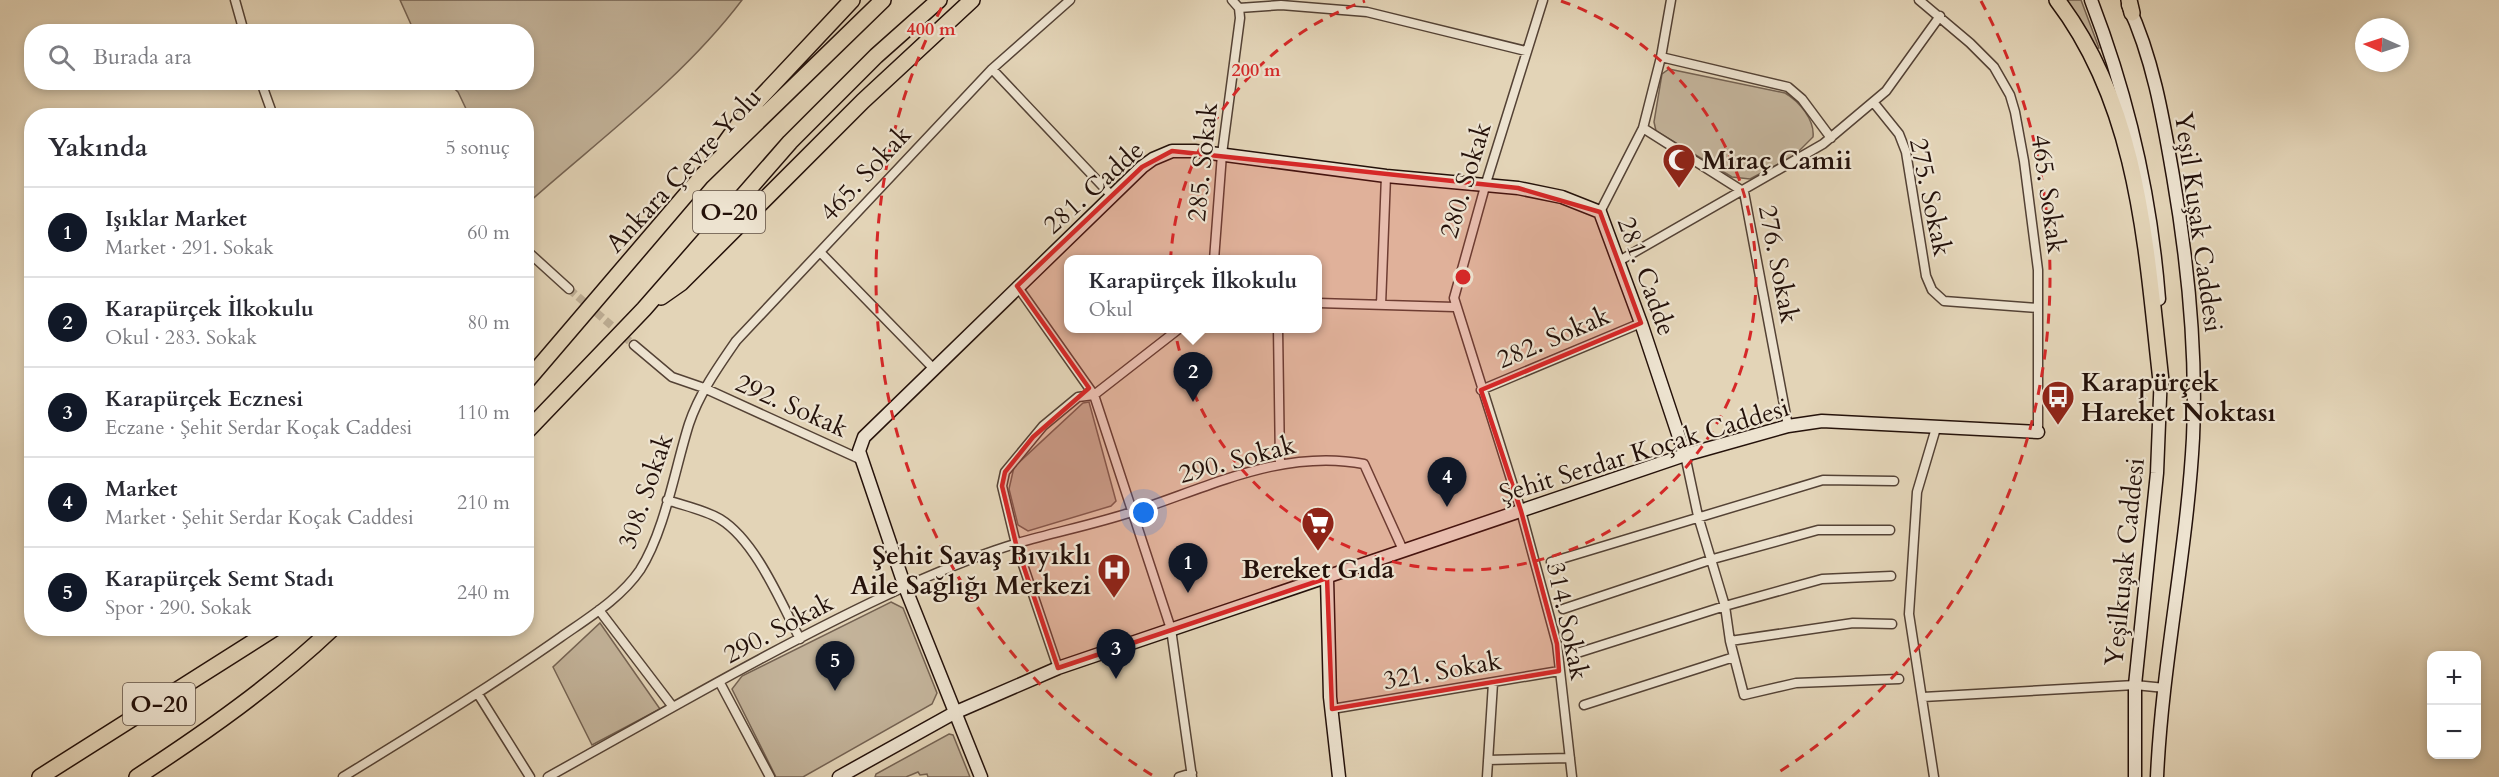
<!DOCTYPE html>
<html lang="tr">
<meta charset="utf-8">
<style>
body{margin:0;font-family:Cardo,serif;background:#f2f2f3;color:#2b2b33}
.controls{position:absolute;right:18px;bottom:18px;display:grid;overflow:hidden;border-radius:12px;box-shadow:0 3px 9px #0003}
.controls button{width:54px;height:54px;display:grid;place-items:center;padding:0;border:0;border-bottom:2px solid #e1e1e2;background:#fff;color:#2b2b33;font:30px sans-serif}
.compass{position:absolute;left:2355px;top:18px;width:54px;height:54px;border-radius:50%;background:#fff;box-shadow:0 3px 9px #0003;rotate:273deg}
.you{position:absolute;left:1144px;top:513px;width:21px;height:21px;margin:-15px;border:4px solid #fff;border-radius:50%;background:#1a73e8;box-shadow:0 0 0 9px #1a73e833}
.badge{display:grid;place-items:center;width:39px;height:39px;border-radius:50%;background:#111827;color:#fff;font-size:20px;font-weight:700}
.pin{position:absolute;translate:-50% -50px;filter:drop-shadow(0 2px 3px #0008)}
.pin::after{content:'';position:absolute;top:32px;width:21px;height:18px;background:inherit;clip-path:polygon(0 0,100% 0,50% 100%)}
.popup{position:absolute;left:1064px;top:255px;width:258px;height:78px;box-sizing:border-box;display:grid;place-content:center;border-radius:12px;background:#fff;filter:drop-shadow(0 2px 4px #0005);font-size:20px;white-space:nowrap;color:#7c7c81}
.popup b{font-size:22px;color:#2b2b33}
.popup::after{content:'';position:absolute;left:50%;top:100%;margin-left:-12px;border:12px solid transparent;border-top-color:#fff}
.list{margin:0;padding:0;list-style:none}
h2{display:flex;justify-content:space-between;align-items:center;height:78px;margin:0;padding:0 24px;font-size:26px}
h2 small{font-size:20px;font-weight:400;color:#7c7c81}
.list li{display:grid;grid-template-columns:39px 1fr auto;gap:18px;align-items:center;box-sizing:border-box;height:90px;padding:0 24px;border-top:2px solid #e1e1e2}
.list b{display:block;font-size:22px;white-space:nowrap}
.list p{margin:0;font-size:20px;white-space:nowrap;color:#7c7c81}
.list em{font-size:20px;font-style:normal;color:#7c7c81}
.icon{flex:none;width:33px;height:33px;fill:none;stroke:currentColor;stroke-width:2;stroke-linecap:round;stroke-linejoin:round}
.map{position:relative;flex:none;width:2499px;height:777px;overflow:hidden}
.search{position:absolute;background:#fff;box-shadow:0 3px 9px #0003;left:24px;top:24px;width:510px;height:66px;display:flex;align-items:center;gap:15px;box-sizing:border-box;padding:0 21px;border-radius:24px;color:#7c7c81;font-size:22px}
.panel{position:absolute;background:#fff;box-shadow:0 3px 9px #0003;left:24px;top:108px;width:510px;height:528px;border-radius:24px}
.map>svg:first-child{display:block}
.green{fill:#c3b39a;stroke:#746252;stroke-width:1.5}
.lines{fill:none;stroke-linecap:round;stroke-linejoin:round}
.street-tunnel{stroke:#bdad94;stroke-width:8;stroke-dasharray:8 4;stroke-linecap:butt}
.street-casing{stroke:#544235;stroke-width:11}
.secondary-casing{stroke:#24110a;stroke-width:15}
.highway-casing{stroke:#24110a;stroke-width:18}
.street{stroke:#ede3d0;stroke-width:8}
.secondary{stroke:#ede3d0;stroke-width:12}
.highway{stroke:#e3d4b7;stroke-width:15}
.marked{fill:#d62828;fill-opacity:0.2;stroke:#d62828;stroke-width:4.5;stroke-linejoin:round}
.ring{fill:none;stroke:#d62828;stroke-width:3;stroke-dasharray:10 8}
.labels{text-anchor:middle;stroke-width:4.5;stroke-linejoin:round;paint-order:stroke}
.shield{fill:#ede3d0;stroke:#605045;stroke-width:1.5}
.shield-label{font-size:24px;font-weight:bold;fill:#24110a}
.poi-label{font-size:26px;font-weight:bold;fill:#24110a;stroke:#ede3d0;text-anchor:start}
.street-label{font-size:26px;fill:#24110a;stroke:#ede3d0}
.centre{fill:#d62828;stroke:#ede3d0;stroke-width:3}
.ring-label{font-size:18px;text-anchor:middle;font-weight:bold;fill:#d62828;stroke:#ede3d0;stroke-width:4.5;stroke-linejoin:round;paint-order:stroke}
</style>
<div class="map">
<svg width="2499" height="777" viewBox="0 0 2499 777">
<rect width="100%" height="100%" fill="#e3d4b7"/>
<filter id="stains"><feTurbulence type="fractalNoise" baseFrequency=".00333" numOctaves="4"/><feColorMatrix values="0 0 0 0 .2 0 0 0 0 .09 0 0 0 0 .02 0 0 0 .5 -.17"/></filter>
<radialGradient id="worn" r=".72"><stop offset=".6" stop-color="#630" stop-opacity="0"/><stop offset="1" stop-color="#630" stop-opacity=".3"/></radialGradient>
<path class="green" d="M400 0H742C683 78 600 139 528 203L526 116 469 115 458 92 448 83 526 82V32L414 31Z
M2061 0H2081L2099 48 2091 50Z
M1669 69 1785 93C1799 101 1815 120 1813 137L1795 155 1750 179 1732 177 1656 131 1654 122 1662 74Z
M1089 402 1116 501 1111 506 1028 531 1018 525 1009 489 1014 467 1083 403Z
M891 602 903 608 937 693 932 704 803 777H776L732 689 742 676Z
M600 623 660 709 592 745 553 667Z
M949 734 953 735 970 777H928L927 774 920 775 918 772 906 777H875L876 774Z"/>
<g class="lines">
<path class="street-tunnel" d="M569 289 634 345"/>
<g class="street-casing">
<path id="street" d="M235 0 244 32
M1543 0 1486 183 1454 298 1521 511 1557 644 1572 777
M1919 0 1970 43 1994 67 2010 95 2015 112 2024 161 2038 270V432
M1239 8 1281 5 1367 12 1526 51
M1661 57 1788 87 1802 99 1831 138
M992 69 1112 196
M261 82 271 110 276 116
M1874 103 1899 134 1906 152 1926 276 1932 290 1944 301 2038 308
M1643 128 1744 192 1788 426
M1600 212 1643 128 1661 57 1671 0
M526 250 569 289
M820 252 934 369
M1214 260 1222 154 1240 18 1239 8 1232 0
M1619 261 1823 144 1886 91 1940 16
M1017 286 1094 395 1171 629 1192 777
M1318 303 1454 307
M1381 305 1386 176
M1278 328 1280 464
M634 345 672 377 704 388 862 460
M1481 390 1641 323
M1685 455 1698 516 1725 606 1730 641 1744 695 1796 683 1899 679
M667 500C685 506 705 510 720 519 756 541 781 603 800 639
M1551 562 1823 480 1894 481
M1563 609 1713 559 1818 530H1890
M599 610 673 707
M1730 641 1853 623 1892 624
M1571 655 1725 606 1822 579 1891 576
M1058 668 1016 544 1002 486 1005 472 1043 426 1078 397 1094 395 1180 328
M720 683 770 777
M478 694 530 777
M1923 697 2135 685 2165 688
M1584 705 1734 657
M1332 709 1559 671
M1488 760 1570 758
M343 777C416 732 490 687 561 637 588 618 621 598 640 570 665 531 675 468 689 424 699 394 718 367 736 341L992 69 1070 0
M548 777C665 712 782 643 904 587 940 571 980 554 1018 543 1056 532 1095 524 1132 512 1207 488 1283 448 1364 464L1403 550
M1179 777 1192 773
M1487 777 1493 683
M1934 777 1909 614 1917 492 1936 428"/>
</g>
<g class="secondary-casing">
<path id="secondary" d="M2091 0C2128 96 2151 197 2159 299
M2128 5C2153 58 2163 118 2173 176 2188 263 2197 350 2193 438 2187 551 2162 664 2157 777
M1327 578 1330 697 1339 777
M839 777 954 713 1058 668 1685 455 1788 426 1822 421 2038 432
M981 777 905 587 862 460 859 451 864 437 1142 167 1153 159 1172 151H1195L1386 176 1518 188 1562 197 1600 212 1641 323 1685 455
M2135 777V685L2157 473 2161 373"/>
</g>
<g class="highway-casing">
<path id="highway" d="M2057 0C2140 109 2146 249 2161 381
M2129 0 2132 13
M723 146 748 111 852 0
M661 297 681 283 863 101 972 0
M526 382 702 176 883 0
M526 432 644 309 790 142 876 56 939 0
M40 777 275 628
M137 777C206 732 273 685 333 628"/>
</g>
<use href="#street" class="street"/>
<use href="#secondary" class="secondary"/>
<use href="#highway" class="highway"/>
</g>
<path class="marked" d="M1172 151 1518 188 1600 212 1641 323 1481 390 1521 511 1557 644 1559 671 1332 709 1327 578 1058 668 1016 544 1002 486 1005 472 1033 437 1089 388 1017 286 1142 167Z"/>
<g class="ring">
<path d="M1561 1A293 293 0 1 1 1365 1"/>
<path d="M1152 775A587 587 0 0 1 945 1M1981 1A587 587 0 0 1 1774 775"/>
</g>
<defs>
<g id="mosque-pin" transform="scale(1.725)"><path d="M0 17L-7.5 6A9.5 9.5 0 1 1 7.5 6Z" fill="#8f2418" stroke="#ede3d0"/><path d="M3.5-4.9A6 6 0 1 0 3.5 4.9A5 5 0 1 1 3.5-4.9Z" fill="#fff"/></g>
<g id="bus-pin" transform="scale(1.725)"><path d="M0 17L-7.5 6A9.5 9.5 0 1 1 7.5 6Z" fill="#8f2418" stroke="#ede3d0"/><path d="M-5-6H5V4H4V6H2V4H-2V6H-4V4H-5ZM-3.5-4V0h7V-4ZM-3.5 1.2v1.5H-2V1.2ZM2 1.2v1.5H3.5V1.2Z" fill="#fff"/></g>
<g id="supermarket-pin" transform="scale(1.725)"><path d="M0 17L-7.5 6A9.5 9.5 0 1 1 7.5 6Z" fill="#8f2418" stroke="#ede3d0"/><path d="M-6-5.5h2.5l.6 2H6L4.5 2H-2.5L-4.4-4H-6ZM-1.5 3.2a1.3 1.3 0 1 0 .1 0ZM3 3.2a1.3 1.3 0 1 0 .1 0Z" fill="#fff"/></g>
<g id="hospital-pin" transform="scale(1.725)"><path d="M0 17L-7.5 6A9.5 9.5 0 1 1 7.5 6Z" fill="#8f2418" stroke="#ede3d0"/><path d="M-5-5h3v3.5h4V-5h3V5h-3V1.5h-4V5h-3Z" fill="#fff"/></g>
</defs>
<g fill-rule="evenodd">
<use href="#mosque-pin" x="1679" y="160"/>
<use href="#bus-pin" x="2058" y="397"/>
<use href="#supermarket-pin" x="1318" y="523"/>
<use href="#hospital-pin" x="1114" y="570"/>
</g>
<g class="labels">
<g class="shield">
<rect x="693" y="191" width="72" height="42" rx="4.5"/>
<rect x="123" y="683" width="72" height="42" rx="4.5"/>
</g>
<g class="shield-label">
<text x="729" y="220">O-20</text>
<text x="159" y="712">O-20</text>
</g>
<g class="poi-label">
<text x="1702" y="169">Miraç Camii</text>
<text x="2081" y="391">Karapürçek<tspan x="2081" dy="30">Hareket Noktası</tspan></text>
<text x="1091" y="564" text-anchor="end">Şehit Savaş Bıyıklı<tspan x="1091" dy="30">Aile Sağlığı Merkezi</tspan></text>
<text x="1318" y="578" text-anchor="middle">Bereket Gıda</text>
</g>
<g class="street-label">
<text transform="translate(1202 162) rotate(-84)" y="9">285. Sokak</text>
<text transform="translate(683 170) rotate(-47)" y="9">Ankara Çevre Yolu</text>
<text transform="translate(865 173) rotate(-47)" y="9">465. Sokak</text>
<text transform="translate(1465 180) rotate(-73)" y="9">280. Sokak</text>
<text transform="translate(1093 187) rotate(-42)" y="9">281. Cadde</text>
<text transform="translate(2049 194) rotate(82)" y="9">465. Sokak</text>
<text transform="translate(1931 197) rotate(78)" y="9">275. Sokak</text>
<text transform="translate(2199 222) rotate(82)" y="9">Yeşil Kuşak Caddesi</text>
<text transform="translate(1779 264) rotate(79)" y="9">276. Sokak</text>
<text transform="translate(1647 276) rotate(70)" y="9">281. Cadde</text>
<text transform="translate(1553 337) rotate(-23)" y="9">282. Sokak</text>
<text transform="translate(792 405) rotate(24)" y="9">292. Sokak</text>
<text transform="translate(1644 450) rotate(-17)" y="9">Şehit Serdar Koçak Caddesi</text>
<text transform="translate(1237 459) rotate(-15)" y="9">290. Sokak</text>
<text transform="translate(645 491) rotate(-71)" y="9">308. Sokak</text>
<text transform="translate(2124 562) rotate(-84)" y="9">Yeşilkuşak Caddesi</text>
<text transform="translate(1568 621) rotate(78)" y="9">314. Sokak</text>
<text transform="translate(778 628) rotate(-28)" y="9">290. Sokak</text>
<text transform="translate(1442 670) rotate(-10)" y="9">321. Sokak</text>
</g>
</g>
<circle cx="1463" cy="277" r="9" class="centre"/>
<g class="ring-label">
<text x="931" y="35">400 m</text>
<text x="1256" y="76">200 m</text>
</g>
<rect width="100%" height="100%" filter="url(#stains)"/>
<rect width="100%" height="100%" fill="url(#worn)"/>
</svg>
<div class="controls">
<button>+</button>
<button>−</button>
</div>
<svg class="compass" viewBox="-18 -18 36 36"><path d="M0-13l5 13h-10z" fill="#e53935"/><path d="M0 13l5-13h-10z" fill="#7c7c81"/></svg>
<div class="you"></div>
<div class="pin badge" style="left:1188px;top:593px">1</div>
<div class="pin badge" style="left:1193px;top:402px">2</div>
<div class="popup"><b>Karapürçek İlkokulu</b>Okul</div>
<div class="pin badge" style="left:1116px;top:679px">3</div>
<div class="pin badge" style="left:1447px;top:507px">4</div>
<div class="pin badge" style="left:835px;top:691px">5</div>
<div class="search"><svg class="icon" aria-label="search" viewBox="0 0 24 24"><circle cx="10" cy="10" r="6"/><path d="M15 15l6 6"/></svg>Burada ara</div>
<section class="panel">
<h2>Yakında<small>5 sonuç</small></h2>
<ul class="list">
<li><span class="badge">1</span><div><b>Işıklar Market</b><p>Market · 291. Sokak</p></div><em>60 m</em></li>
<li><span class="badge">2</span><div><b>Karapürçek İlkokulu</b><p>Okul · 283. Sokak</p></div><em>80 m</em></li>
<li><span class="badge">3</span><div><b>Karapürçek Ecznesi</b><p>Eczane · Şehit Serdar Koçak Caddesi</p></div><em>110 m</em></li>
<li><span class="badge">4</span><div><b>Market</b><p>Market · Şehit Serdar Koçak Caddesi</p></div><em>210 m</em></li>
<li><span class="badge">5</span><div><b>Karapürçek Semt Stadı</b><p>Spor · 290. Sokak</p></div><em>240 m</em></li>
</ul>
</section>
</div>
